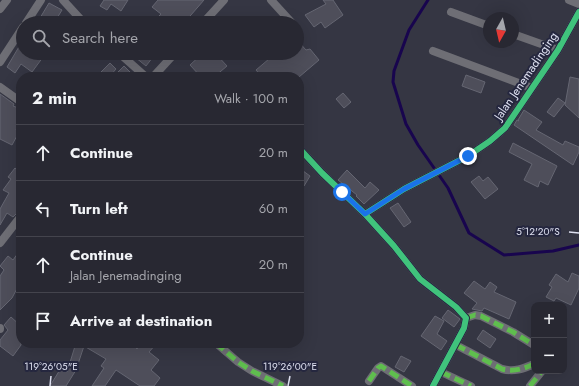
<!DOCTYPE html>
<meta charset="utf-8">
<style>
body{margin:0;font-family:Jost,sans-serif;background:#34343e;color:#f1f3f6}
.controls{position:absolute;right:12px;bottom:12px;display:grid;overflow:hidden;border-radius:8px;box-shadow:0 4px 16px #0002}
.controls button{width:36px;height:36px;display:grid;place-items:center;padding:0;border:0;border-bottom:1px solid #44444d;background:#282832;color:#f1f3f6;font:20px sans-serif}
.compass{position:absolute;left:483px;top:12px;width:36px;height:36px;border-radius:50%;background:#282832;box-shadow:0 4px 16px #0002;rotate:188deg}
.stop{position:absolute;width:12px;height:12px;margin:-9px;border:3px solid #1a73e8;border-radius:50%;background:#fff}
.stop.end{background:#1a73e8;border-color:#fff;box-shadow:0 1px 4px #0008}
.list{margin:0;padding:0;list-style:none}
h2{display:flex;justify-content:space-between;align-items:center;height:52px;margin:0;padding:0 16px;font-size:17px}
h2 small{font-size:13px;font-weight:400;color:#a5a6ac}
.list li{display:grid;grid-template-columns:26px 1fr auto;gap:12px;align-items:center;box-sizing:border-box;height:56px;padding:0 16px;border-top:1px solid #44444d}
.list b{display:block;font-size:15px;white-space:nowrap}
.list p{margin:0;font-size:13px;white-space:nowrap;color:#a5a6ac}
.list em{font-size:13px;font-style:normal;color:#a5a6ac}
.icon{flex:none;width:22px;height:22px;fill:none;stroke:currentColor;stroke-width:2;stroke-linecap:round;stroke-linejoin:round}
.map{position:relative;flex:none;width:579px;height:386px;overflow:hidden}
.search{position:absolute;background:#282832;box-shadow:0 4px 16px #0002;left:16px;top:16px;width:288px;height:44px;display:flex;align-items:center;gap:10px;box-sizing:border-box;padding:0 14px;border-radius:22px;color:#a5a6ac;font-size:15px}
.panel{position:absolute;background:#282832;box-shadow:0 4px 16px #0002;left:16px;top:72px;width:288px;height:276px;border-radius:16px}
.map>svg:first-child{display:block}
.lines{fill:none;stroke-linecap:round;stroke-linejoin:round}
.stream{stroke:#18054e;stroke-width:3}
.building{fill:#4e4e5a;stroke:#656672}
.street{stroke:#6e6e75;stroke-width:8}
.quiet{stroke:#5fbe4e;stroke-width:5;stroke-dasharray:10 5;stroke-linecap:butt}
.cycleway-casing{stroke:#25273f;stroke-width:8}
.cycleway{stroke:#40c37c;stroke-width:6}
.route{stroke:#1a73e8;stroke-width:5}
.ticks{fill:none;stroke:#dee0f0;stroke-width:1.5}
.labels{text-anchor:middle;stroke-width:4;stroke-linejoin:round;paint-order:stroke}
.street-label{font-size:12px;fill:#dee0f0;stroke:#25273f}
.ticks-label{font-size:10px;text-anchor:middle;fill:#dee0f0;stroke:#25273f;stroke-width:4;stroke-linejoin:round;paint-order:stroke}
</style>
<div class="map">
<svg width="579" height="386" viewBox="0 0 579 386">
<rect width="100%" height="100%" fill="#353643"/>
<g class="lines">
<path class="stream" d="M428 0 409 30 394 71 393 82 406 124 418 145 448 188 469 233 504 255 553 251 579 245"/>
</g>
<path class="building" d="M104 0H128L121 11 111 4 107 10 100 6Z
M158 0H204L184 23H152L161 14 152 7Z
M323 0H333L343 15 325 28 321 22 314 27 305 15 326 4Z
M49 3 62 10 54 23H37Z
M23 40V53H46L32 72 21 64 15 73 7 67Z
M297 40 306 50 310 49 319 60 299 77H262L256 70 276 53H297Z
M130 53H156L146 66Z
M203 53H215L227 66 214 77H201L190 65Z
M110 63 116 69 109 77H96Z
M124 66 135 77H113Z
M466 75 485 82 481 93 462 86Z
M570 77 579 79V118L565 105Z
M343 93 351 102 344 108 336 99Z
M0 94 14 104 13 106 21 109V118L16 130 19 132 12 145 0 139Z
M558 98 565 103 554 117 547 112Z
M524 110 542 122 536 130 563 145 565 141 579 147V152L573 165 514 125 517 120 519 121 518 120Z
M513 143 557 166 548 185 540 181 538 187 524 180 532 164 509 152Z
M15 168 21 173V209L13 217 7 213 0 225V209L9 193 3 190 11 179 8 177Z
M299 168 310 176 304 186 299 182Z
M347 170 365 188 370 182 379 190 364 204 356 196 357 195 338 180Z
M479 176 483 181 488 177 498 189 485 199 471 182Z
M398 203 411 222 404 227 390 208Z
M21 249V281L12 298 0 310V276L4 270 0 266 8 256 13 260Z
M572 273 579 276V288L571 305 556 298 554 301 546 297 552 287 549 285 556 274 568 282Z
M474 281 485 289 490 282 497 287 494 292 516 302 509 319 484 308 482 311 472 309 477 303 464 293Z
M448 310 460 319 454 327 442 318Z
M435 316 444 321 437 334 447 341 441 350 421 336Z
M11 317 21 326V345L13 356 0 346V340L8 330 4 325Z
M483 330 496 339 490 348 477 339Z
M76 343H131L137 349 142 343H157L149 352 159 360 151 370 160 378 154 386H140L116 370 105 386H92L104 368 101 366 106 359 84 346 76 370 66 386H50L61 368 67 372Z
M401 356 411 361 404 372 395 367Z"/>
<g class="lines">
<path class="street" d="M63 0 84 23
M271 0 292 23
M569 0 579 4
M0 9 7 0
M451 12 489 26
M26 23 41 0
M203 23 224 0
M513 34 558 50
M433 51 532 88
M119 53 146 77
M0 62 23 27
M153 77 175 53
M0 87 21 102
M299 148 322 173 365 214 404 189 468 156 490 141 505 128 558 50 579 12
M365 214 394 246 420 279 456 307 466 318 464 328 433 386
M0 243 21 216
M466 318 475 315 481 316 513 332 534 345
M0 328V329
M216 343 238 362 252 371 283 386
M456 345 502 369C514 372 523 369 534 364
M441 372 471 386
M369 381 378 368 381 366 412 386
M530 386 542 371"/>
<path class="quiet" d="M466 318 475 315 481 316 513 332 534 345
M216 343 238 362 252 371 283 386
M456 345 502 369C514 372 523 369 534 364
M441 372 471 386
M369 381 378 368 381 366 412 386
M530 386 542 371"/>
<g class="cycleway-casing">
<path id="cycleway" d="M299 148 322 173 365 214 404 189 468 156 490 141 505 128 558 50 579 12
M365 214 394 246 420 279 456 307 466 318 464 328 433 386"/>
</g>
<use href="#cycleway" class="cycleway"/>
</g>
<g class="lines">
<path class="route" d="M342 192 365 214 404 189 468 156"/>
</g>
<path class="ticks" d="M569 232 579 233M50 386 51 376M288 386 290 376"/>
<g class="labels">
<g class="street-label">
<text transform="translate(526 76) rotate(-56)" y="4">Jalan Jenemadinging</text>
</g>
</g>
<g class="ticks-label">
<text x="538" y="235">5°12'20"S</text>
<text x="51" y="370">119°26'05"E</text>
<text x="290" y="370">119°26'00"E</text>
</g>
</svg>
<div class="controls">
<button>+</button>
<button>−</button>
</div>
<svg class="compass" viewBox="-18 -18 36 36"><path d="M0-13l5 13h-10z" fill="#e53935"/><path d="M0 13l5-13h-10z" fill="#a5a6ac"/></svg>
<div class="stop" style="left:342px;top:192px"></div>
<div class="stop end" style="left:468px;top:156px"></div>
<div class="search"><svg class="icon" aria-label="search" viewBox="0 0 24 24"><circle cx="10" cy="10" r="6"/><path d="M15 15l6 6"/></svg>Search here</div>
<section class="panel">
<h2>2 min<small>Walk · 100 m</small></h2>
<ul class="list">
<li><svg class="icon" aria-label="ahead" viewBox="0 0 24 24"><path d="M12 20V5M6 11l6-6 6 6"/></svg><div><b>Continue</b></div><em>20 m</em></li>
<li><svg class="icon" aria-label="left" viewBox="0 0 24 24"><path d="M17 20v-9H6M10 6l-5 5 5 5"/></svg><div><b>Turn left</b></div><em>60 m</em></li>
<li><svg class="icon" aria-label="ahead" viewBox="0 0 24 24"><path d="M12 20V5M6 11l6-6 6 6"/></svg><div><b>Continue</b><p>Jalan Jenemadinging</p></div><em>20 m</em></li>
<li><svg class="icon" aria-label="arrive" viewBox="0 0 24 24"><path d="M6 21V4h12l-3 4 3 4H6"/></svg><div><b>Arrive at destination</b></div></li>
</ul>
</section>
</div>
